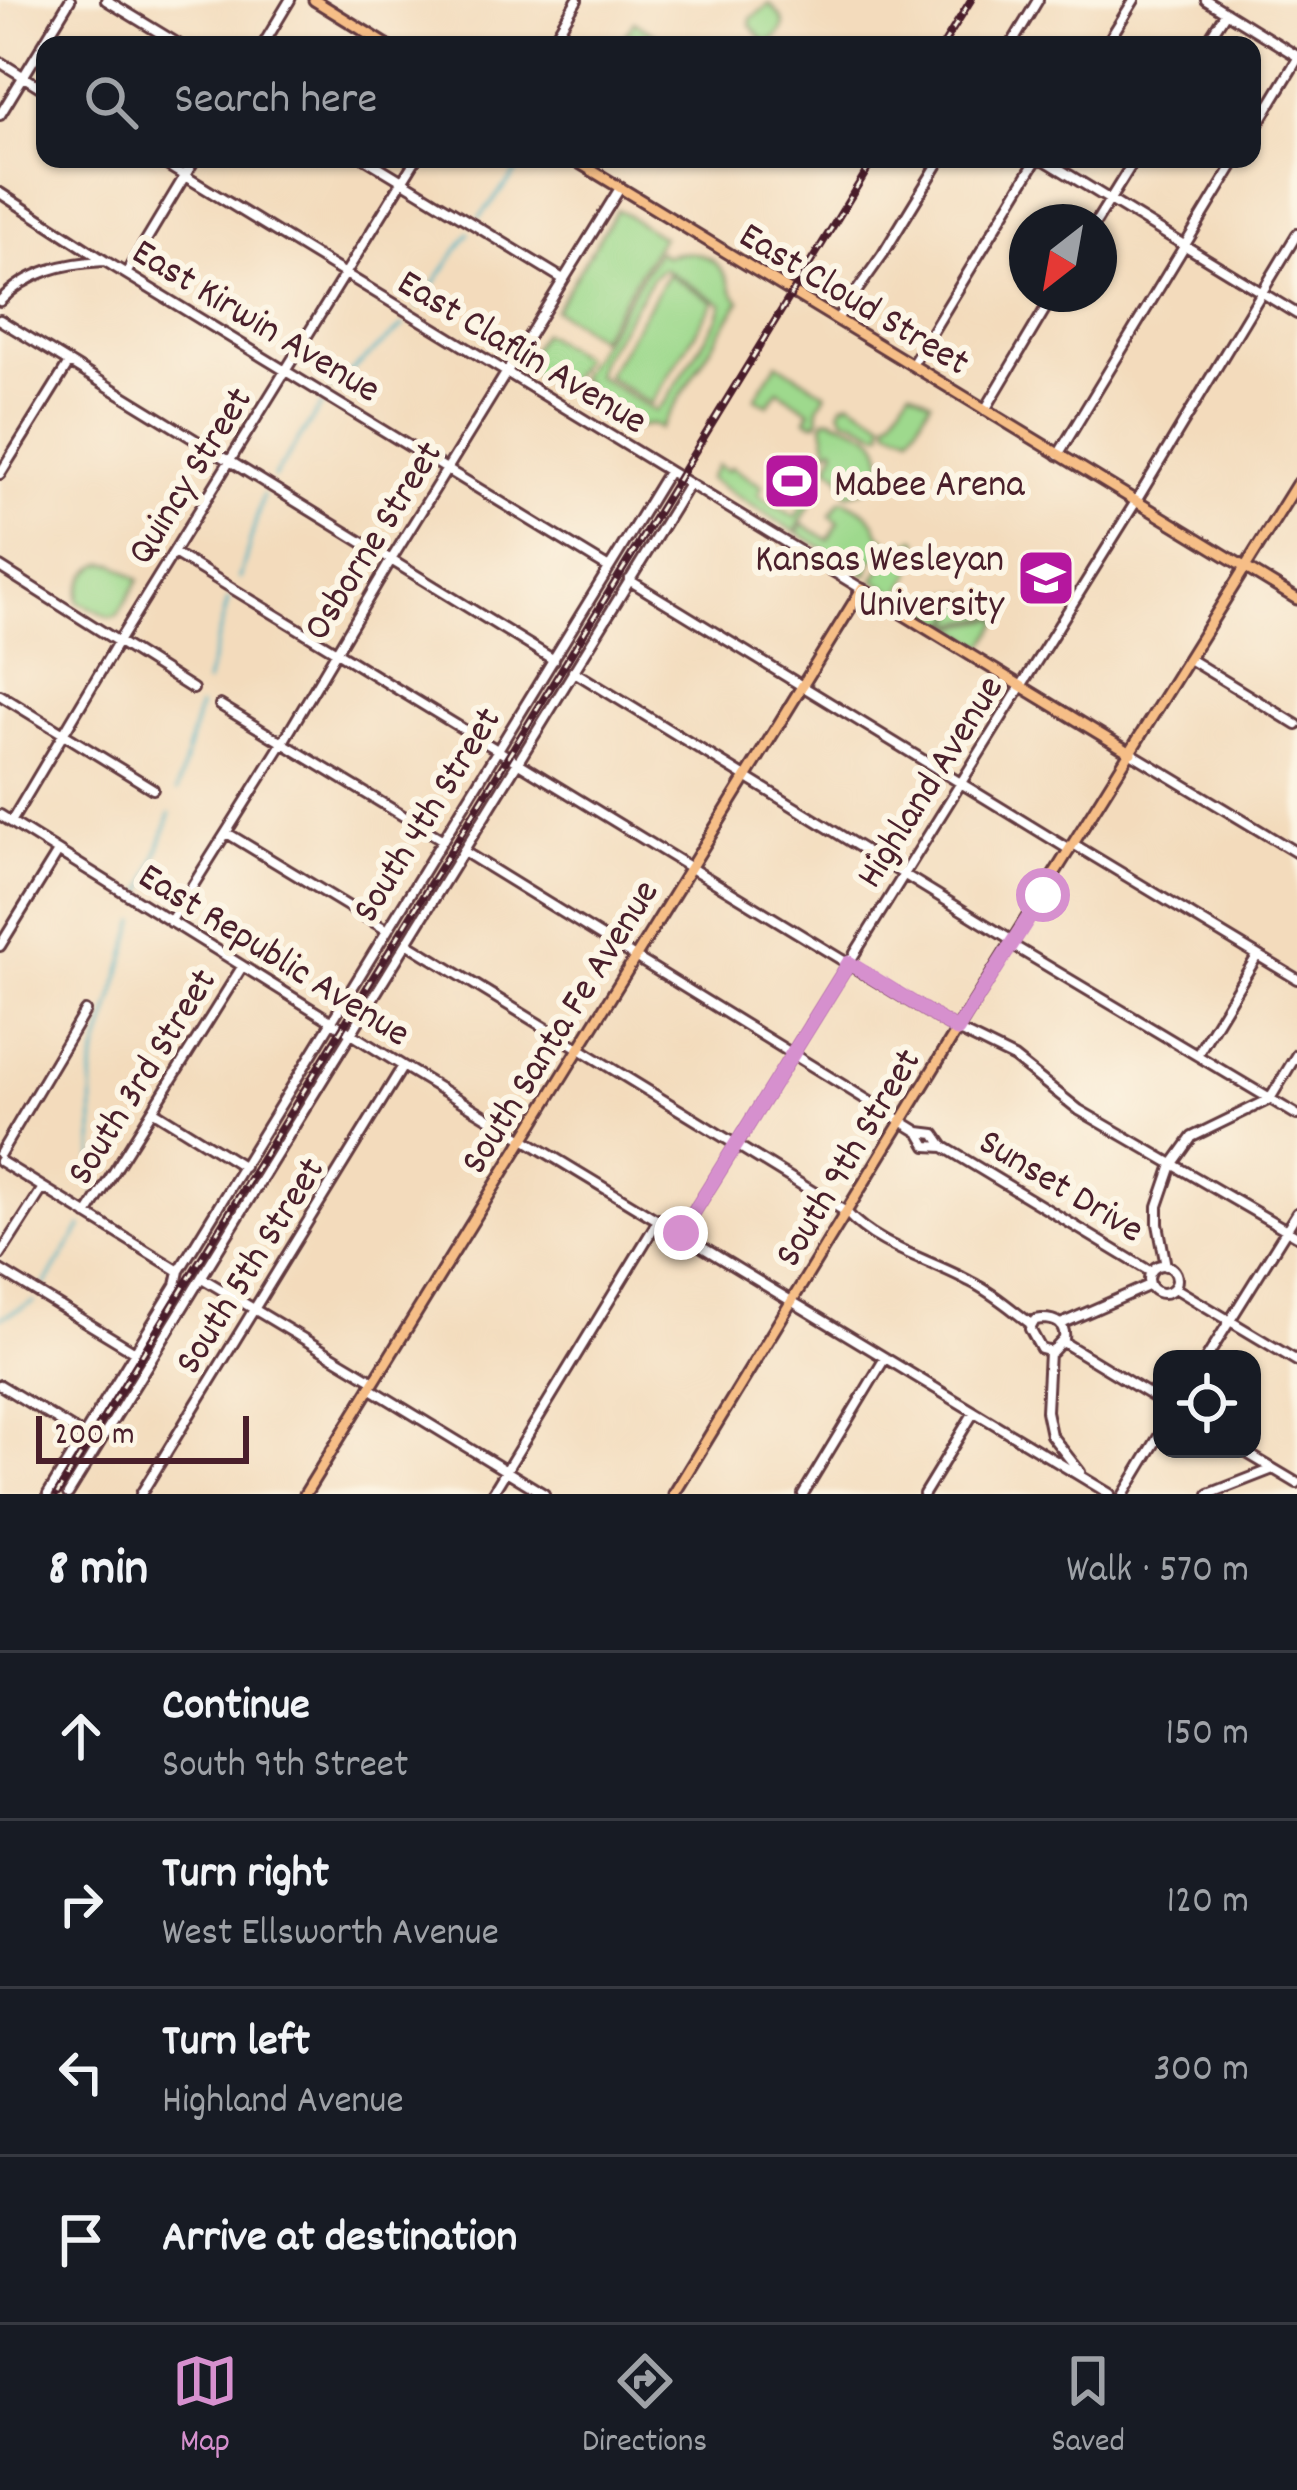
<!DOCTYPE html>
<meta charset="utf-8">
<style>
body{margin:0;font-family:Dekko,sans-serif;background:#20242c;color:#f1f3f6}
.controls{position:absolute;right:36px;bottom:36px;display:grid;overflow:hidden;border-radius:24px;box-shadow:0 3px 9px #0004}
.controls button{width:108px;height:108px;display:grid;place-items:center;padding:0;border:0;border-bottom:3px solid #363941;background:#171b24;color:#f1f3f6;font:60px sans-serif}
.compass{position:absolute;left:1009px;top:204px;width:108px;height:108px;border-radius:50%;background:#171b24;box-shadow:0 3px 9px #0004;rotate:211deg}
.scale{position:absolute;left:36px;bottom:30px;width:213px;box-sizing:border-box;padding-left:12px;border:6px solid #4a1f2b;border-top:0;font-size:33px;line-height:42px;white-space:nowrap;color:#4a1f2b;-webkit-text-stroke:9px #fcf5e5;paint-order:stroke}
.stop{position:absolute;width:36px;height:36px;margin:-27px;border:9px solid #d690ce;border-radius:50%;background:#fff}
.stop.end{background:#d690ce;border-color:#fff;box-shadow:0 3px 12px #0008}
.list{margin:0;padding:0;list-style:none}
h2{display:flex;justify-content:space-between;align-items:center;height:156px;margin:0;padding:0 48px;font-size:51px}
h2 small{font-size:39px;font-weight:400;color:#9ea1a6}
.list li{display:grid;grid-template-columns:78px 1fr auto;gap:36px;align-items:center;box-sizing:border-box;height:168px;padding:0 48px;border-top:3px solid #363941}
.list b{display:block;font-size:45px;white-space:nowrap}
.list p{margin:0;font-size:39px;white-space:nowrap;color:#9ea1a6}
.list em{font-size:39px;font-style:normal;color:#9ea1a6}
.icon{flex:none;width:66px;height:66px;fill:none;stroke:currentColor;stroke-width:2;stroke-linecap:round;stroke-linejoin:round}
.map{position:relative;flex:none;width:1297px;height:1494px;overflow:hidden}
.search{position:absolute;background:#171b24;box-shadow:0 3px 9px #0004;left:36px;right:36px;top:36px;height:132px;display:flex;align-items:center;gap:30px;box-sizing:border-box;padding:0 42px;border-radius:24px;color:#9ea1a6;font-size:45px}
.sheet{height:828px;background:#171b24}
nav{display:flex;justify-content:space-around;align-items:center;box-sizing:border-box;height:168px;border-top:3px solid #363941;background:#171b24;font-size:33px;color:#9ea1a6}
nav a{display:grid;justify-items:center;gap:6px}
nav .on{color:#d690ce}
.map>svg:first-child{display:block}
.green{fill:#9ed98d;stroke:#747c5c;stroke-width:3;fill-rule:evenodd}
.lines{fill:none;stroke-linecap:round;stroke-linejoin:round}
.stream{stroke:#43afc1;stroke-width:3}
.minor-casing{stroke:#633b41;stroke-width:14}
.major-casing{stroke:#633b41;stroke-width:15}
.minor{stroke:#fff;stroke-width:8}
.major{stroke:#f6be87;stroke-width:9}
.rail-casing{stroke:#4a1f2b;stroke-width:8}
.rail{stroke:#fcf5e5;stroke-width:3;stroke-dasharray:9;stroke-linecap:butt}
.route{stroke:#d690ce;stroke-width:15}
.labels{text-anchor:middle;stroke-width:12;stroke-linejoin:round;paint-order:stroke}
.street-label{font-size:39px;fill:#4a1f2b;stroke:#fcf5e5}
.poi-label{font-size:39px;fill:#4a1f2b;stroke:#fcf5e5;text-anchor:start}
</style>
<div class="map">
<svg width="1297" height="1494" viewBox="0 0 1297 1494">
<rect width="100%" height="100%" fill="#fcf5e5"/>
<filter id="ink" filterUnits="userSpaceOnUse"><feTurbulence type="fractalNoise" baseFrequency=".00833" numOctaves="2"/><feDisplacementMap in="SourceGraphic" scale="24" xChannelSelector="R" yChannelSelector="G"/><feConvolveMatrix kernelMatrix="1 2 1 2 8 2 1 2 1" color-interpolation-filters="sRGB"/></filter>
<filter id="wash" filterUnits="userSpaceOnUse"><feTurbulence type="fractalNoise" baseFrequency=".004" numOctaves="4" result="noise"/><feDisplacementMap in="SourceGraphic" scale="48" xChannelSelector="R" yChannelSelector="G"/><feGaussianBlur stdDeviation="2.7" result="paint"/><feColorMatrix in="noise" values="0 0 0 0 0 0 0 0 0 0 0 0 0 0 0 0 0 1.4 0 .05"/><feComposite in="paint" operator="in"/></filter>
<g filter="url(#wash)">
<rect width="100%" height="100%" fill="#f3dbbc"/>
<path class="green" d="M770 4C789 23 788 28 767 44L750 25 751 18Z
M634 21 662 39 658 45H619Z
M617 209 662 237 599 338 555 310Z
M658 251 665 256C689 249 713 253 726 276 732 286 731 293 740 301L660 429 653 424C619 434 593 415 585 383L578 378ZM663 268 722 304 718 318 666 401 655 411 596 375 601 359 653 277Z
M668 274 714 302 651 404 606 376Z
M542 333 583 358 562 392 521 366Z
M777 363 826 393 818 407 819 421 814 423 806 419 810 411 778 390 768 405 755 398Z
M910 389 931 401 911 434 889 428 888 420 892 418Z
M850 401 884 421 883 432 879 433 855 421 844 418 840 410 843 404Z
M831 418C866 432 883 431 884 473L866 489 847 494 840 475 828 466 836 449 834 446 828 450 823 425 825 419Z
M717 465 727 471 731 467 762 486 758 495 795 517 818 481 822 483 795 532 709 479Z
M844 500C861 509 875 515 879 534L887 539 878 557 872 560 867 575 798 533 803 524 828 540 839 522 830 516 840 501Z
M915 538 919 541 912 558 911 574 899 595 874 580 895 546 907 544Z
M104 563 115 564 139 580 117 616 109 617 78 601C78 584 88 568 104 563Z
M950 593 968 594 948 625 928 613 935 601 942 605Z
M970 595 999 614 1000 615 951 624Z
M1002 618 984 647 952 627Z"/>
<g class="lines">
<path class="stream" d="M480 217 527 159
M417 308 469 233
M332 388 403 326
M274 477 321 406
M240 578 263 495
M206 683 228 600
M177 791 199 707
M144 893 170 814
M94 1192 92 1068 136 921
M45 1285 81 1227
M0 1318 34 1302"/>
</g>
</g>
<g filter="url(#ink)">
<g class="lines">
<g class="minor-casing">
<path id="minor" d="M106 0 180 45
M1206 0 1297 56
M263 45 290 0
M550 45 577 0
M1011 45 1038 0
M1106 45 1134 0
M1205 45 1226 12
M0 62 45 90
M0 115 70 0
M1252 134 1297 60
M157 159 862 589
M366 159 563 279
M1043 159 1297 314
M0 193 105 261 609 568
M1096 222 1135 159
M127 272 195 159
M0 301C28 271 65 263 104 261
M837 319 883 254 941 159
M0 320 554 660
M912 365 1037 159
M985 410 1054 294
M1058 455 1237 159
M0 474 69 363
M174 553 957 1030 1014 1058 1079 1110 1297 1236
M0 567 193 689
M629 580 1070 850
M1189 659 1297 725
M573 671 1014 942
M0 695 153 789
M220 705 443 840
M1131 753 1297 853
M0 815 403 1066 1110 1494
M11 822 118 642 416 159
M227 833 387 930
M1075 845 1297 979
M463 851 919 1132 935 1134 944 1147 1151 1272
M170 922 283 742 391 560 620 188
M407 943 846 1212C877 1247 929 1259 969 1281 992 1292 1011 1309 1031 1324
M1012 945 1297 1115
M0 946 58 852
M1197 1055 1257 956
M154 1111 244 1167
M919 1132 927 1146 944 1147
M0 1154 85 1011
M0 1161 179 1271
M87 1215 242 967
M681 1233 1135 503 1297 234
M0 1255 43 1188
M1149 1279a14 14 0 1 1 28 0a14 14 0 1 1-28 0Z
M1166 1266 1158 1224V1206L1172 1165 1192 1137 1270 1099 1297 1054
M0 1270 135 1352
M202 1278 374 1381
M1175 1288 1297 1361
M1042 1319C1056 1319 1066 1324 1064 1339L1052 1352 1041 1349 1030 1329 1035 1320Z
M1061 1324 1150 1285
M1063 1342 1162 1402
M1049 1352 1046 1411 1051 1435 1080 1472
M1206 1359 1297 1213
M0 1385 84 1436
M370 1388 544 1494
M1240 1449 1297 1483
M48 1494 176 1285 179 1271 668 472
M68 1494 689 484
M141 1494 403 1066
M492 1494 659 1219
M803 1494 885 1358
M924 1494 974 1412
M1124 1494 1162 1431
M1209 1494 1273 1469"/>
</g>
<g class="major-casing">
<path id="major" d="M314 0 387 45
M573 159 1297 599
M305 1494 862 589 1131 753
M674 1494 957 1030 1297 484"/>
</g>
<use href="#minor" class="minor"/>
<use href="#major" class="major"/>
<g class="rail-casing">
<path id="rail" d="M943 45 971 0
M57 1494 874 159"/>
</g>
<use href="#rail" class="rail"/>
</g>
</g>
<g class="lines" filter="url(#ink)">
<path class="route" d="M681 1233 849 963 957 1030 1043 895"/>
</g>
<defs>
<g id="stadium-square" transform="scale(3)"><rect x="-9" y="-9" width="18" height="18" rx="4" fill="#b5179e" stroke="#fcf5e5"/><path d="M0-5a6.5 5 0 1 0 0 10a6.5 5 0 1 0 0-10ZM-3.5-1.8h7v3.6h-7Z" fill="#fff"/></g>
<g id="university-square" transform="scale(3)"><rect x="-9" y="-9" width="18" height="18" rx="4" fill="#b5179e" stroke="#fcf5e5"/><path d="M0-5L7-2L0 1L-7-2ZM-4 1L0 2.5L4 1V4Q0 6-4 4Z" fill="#fff"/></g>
</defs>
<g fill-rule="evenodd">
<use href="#stadium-square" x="792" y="481"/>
<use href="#university-square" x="1046" y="578"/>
</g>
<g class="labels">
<g class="street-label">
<text transform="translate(856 296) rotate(31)" y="14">East Cloud Street</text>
<text transform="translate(258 318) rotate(31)" y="14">East Kirwin Avenue</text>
<text transform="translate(524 349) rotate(31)" y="14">East Claflin Avenue</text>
<text transform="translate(187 474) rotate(-58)" y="14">Quincy Street</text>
<text transform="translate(370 539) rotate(-58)" y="14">Osborne Street</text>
<text transform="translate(927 780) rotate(-58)" y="14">Highland Avenue</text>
<text transform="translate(424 813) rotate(-58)" y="14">South 4th Street</text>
<text transform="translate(276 952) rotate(32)" y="14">East Republic Avenue</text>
<text transform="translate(557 1025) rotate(-58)" y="14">South Santa Fe Avenue</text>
<text transform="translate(139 1075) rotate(-58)" y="14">South 3rd Street</text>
<text transform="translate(845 1156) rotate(-59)" y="14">South 9th Street</text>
<text transform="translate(1063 1183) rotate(31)" y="14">Sunset Drive</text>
<text transform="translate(247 1264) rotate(-58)" y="14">South 5th Street</text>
</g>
<g class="poi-label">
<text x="834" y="495">Mabee Arena</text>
<text x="1004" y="570" text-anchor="end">Kansas Wesleyan<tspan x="1004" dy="45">University</tspan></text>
</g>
</g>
</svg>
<div class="controls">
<button><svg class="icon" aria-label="locate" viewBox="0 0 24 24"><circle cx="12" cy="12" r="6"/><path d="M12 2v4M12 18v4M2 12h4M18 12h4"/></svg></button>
</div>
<svg class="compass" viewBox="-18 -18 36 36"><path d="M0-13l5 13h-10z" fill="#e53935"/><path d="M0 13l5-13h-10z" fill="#9ea1a6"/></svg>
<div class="scale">200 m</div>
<div class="stop" style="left:1043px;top:895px"></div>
<div class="stop end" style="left:681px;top:1233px"></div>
<div class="search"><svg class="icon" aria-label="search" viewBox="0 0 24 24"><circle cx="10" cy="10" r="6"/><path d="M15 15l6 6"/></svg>Search here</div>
</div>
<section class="sheet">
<h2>8 min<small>Walk · 570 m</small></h2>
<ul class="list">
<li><svg class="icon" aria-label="ahead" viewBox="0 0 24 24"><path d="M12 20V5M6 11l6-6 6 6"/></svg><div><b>Continue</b><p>South 9th Street</p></div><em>150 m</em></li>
<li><svg class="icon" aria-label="right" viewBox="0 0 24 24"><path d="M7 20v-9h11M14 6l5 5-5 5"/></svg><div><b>Turn right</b><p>West Ellsworth Avenue</p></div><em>120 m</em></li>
<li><svg class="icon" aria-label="left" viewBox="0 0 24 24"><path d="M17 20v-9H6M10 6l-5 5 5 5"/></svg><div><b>Turn left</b><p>Highland Avenue</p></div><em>300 m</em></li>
<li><svg class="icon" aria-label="arrive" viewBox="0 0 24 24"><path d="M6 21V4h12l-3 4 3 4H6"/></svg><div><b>Arrive at destination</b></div></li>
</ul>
</section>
<nav>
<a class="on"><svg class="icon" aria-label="map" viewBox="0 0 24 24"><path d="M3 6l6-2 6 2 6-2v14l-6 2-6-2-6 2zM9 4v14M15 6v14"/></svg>Map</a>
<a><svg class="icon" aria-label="directions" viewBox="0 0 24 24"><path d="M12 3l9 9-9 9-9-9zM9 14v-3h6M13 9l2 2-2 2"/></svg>Directions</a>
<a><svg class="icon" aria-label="saved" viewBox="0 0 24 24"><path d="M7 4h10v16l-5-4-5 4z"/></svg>Saved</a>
</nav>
